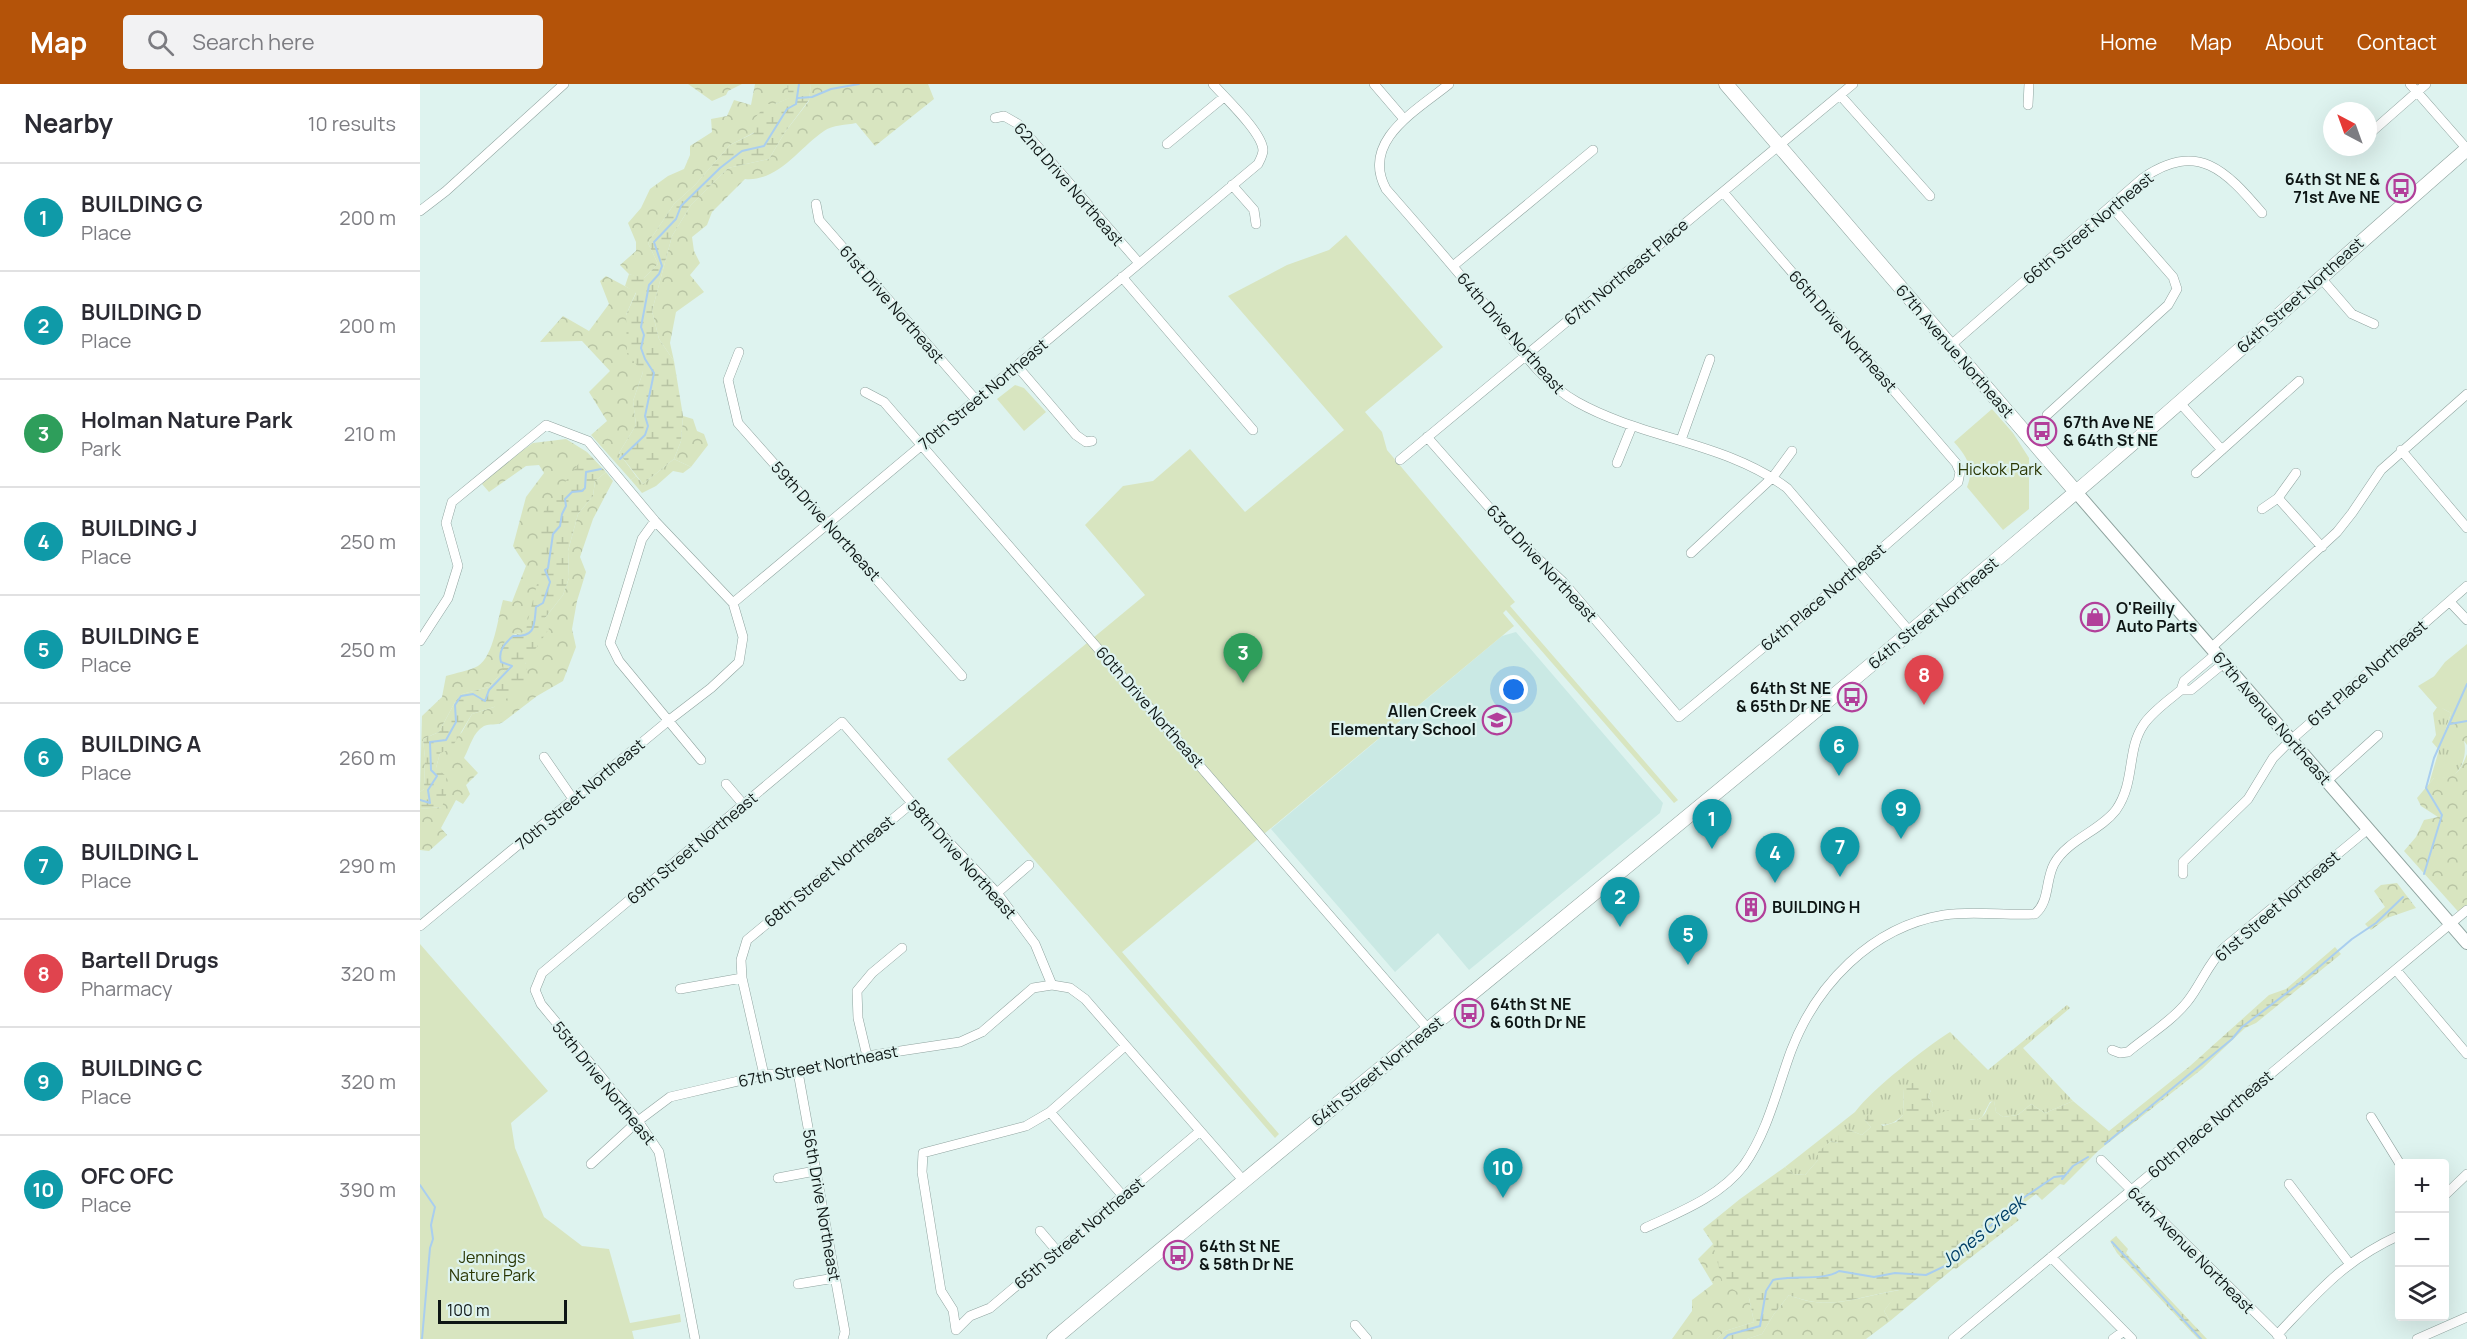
<!DOCTYPE html>
<meta charset="utf-8">
<style>
body{margin:0;font-family:Manrope,sans-serif;background:#f2f2f3;color:#2b2b33}
.controls{position:absolute;right:18px;bottom:18px;display:grid;overflow:hidden;border-radius:6px;box-shadow:0 6px 24px #0002}
.controls button{width:54px;height:54px;display:grid;place-items:center;padding:0;border:0;border-bottom:2px solid #e1e1e2;background:#fff;color:#2b2b33;font:30px sans-serif}
.compass{position:absolute;left:1903px;top:18px;width:54px;height:54px;border-radius:50%;background:#fff;box-shadow:0 6px 24px #0002;rotate:319deg}
.scale{position:absolute;left:18px;bottom:15px;width:129px;box-sizing:border-box;padding-left:6px;border:3px solid #0e1615;border-top:0;font-size:16px;line-height:21px;white-space:nowrap;color:#0e1615;-webkit-text-stroke:4px #def3ef;paint-order:stroke}
.you{position:absolute;left:1094px;top:606px;width:21px;height:21px;margin:-15px;border:4px solid #fff;border-radius:50%;background:#1a73e8;box-shadow:0 0 0 9px #1a73e833}
.badge{display:grid;place-items:center;width:39px;height:39px;border-radius:50%;background:#b45309;color:#fff;font-size:20px;font-weight:700}
.pin{position:absolute;translate:-50% -50px;filter:drop-shadow(0 2px 3px #0008)}
.pin::after{content:'';position:absolute;top:32px;width:21px;height:18px;background:inherit;clip-path:polygon(0 0,100% 0,50% 100%)}
.list{margin:0;padding:0;list-style:none}
h2{display:flex;justify-content:space-between;align-items:center;height:78px;margin:0;padding:0 24px;font-size:26px}
h2 small{font-size:20px;font-weight:400;color:#7c7c81}
.list li{display:grid;grid-template-columns:39px 1fr auto;gap:18px;align-items:center;box-sizing:border-box;height:108px;padding:0 24px;border-top:2px solid #e1e1e2}
.list b{display:block;font-size:22px;white-space:nowrap}
.list p{margin:0;font-size:20px;white-space:nowrap;color:#7c7c81}
.list em{font-size:20px;font-style:normal;color:#7c7c81}
.icon{flex:none;width:33px;height:33px;fill:none;stroke:currentColor;stroke-width:2;stroke-linecap:round;stroke-linejoin:round}
.map{position:relative;flex:none;width:2047px;height:1255px;overflow:hidden}
header{display:flex;align-items:center;gap:36px;box-sizing:border-box;height:84px;padding:0 30px;background:#b45309;color:#fff}
header strong{font-size:28px}
nav{display:flex;gap:33px;margin-inline-start:auto;font-size:21px}
.search{width:420px;height:54px;background:#f2f2f3;display:flex;align-items:center;gap:15px;box-sizing:border-box;padding:0 21px;border-radius:6px;color:#7c7c81;font-size:22px}
main{display:flex}
aside{flex:1;background:#fff}
.map>svg:first-child{display:block}
.built{fill:#cae9e4}
.grass{fill:url(#grass-tufts)}
.forest{fill:url(#forest-crowns)}
.wetland{fill:url(#wetland-marsh)}
.park{fill:#d8e5c0}
.lines{fill:none;stroke-linecap:round;stroke-linejoin:round}
.stream{stroke:#a9ceef;stroke-width:2}
.minor-casing{stroke:#8fa39f;stroke-width:10}
.tertiary-casing{stroke:#8fa39f;stroke-width:14}
.secondary-casing{stroke:#8fa39f;stroke-width:15}
.minor{stroke:#fff;stroke-width:9}
.tertiary{stroke:#fff;stroke-width:12}
.secondary{stroke:#fff;stroke-width:14}
.labels{text-anchor:middle;stroke-width:4.5;stroke-linejoin:round;paint-order:stroke}
.poi-label{font-size:16px;font-weight:bold;fill:#0e1615;stroke:#def3ef;text-anchor:start}
.street-label{font-size:16px;fill:#0e1615;stroke:#def3ef}
.park-label{font-size:16px;fill:#2b3704;stroke:#def3ef}
.water-label{font-size:18px;font-style:italic;fill:#003e66;stroke:#def3ef}
</style>
<header>
<strong>Map</strong>
<div class="search"><svg class="icon" aria-label="search" viewBox="0 0 24 24"><circle cx="10" cy="10" r="6"/><path d="M15 15l6 6"/></svg>Search here</div>
<nav><a>Home</a><a>Map</a><a>About</a><a>Contact</a></nav>
</header>
<main>
<aside>
<h2>Nearby<small>10 results</small></h2>
<ul class="list">
<li><span class="badge" style="background:#0f9aa8">1</span><div><b>BUILDING G</b><p>Place</p></div><em>200 m</em></li>
<li><span class="badge" style="background:#0f9aa8">2</span><div><b>BUILDING D</b><p>Place</p></div><em>200 m</em></li>
<li><span class="badge" style="background:#2e9e5b">3</span><div><b>Holman Nature Park</b><p>Park</p></div><em>210 m</em></li>
<li><span class="badge" style="background:#0f9aa8">4</span><div><b>BUILDING J</b><p>Place</p></div><em>250 m</em></li>
<li><span class="badge" style="background:#0f9aa8">5</span><div><b>BUILDING E</b><p>Place</p></div><em>250 m</em></li>
<li><span class="badge" style="background:#0f9aa8">6</span><div><b>BUILDING A</b><p>Place</p></div><em>260 m</em></li>
<li><span class="badge" style="background:#0f9aa8">7</span><div><b>BUILDING L</b><p>Place</p></div><em>290 m</em></li>
<li><span class="badge" style="background:#e0444e">8</span><div><b>Bartell Drugs</b><p>Pharmacy</p></div><em>320 m</em></li>
<li><span class="badge" style="background:#0f9aa8">9</span><div><b>BUILDING C</b><p>Place</p></div><em>320 m</em></li>
<li><span class="badge" style="background:#0f9aa8">10</span><div><b>OFC OFC</b><p>Place</p></div><em>390 m</em></li>
</ul>
</aside>
<div class="map">
<svg width="2047" height="1255" viewBox="0 0 2047 1255">
<defs>
<pattern id="grass-tufts" width="24" height="20" patternUnits="userSpaceOnUse" patternTransform="scale(1.5)"><rect width="24" height="20" fill="#d8e5c0"/><path d="M3 7l-1-3M5 7V3M7 7l1-3M15 17l-1-3M17 17v-4M19 17l1-3" fill="none" stroke="#b8c4a4"/></pattern>
<pattern id="forest-crowns" width="20" height="18" patternUnits="userSpaceOnUse" patternTransform="scale(1.5)"><rect width="20" height="18" fill="#d8e5c0"/><path d="M2 6a3 3 0 1 1 6 0M12 15a3 3 0 1 1 6 0" fill="none" stroke="#b8c4a4"/></pattern>
<pattern id="wetland-marsh" width="20" height="14" patternUnits="userSpaceOnUse" patternTransform="scale(1.5)"><rect width="20" height="14" fill="#d8e5c0"/><path d="M1 5h8M5 5V1M11 12h8M15 12V8" fill="none" stroke="#b8c4a4"/></pattern>
</defs>
<rect width="100%" height="100%" fill="#def3ef"/>
<path class="built" d="M1096 548 1243 719 1240 729 1049 886 1018 849 975 888 851 745 1082 552Z"/>
<path class="grass" d="M254 375 271 383 263 389 253 387 236 402 222 409 211 396 216 392 223 400Z
M2018 622 2031 629 2023 653 2044 657C2047 668 2043 689 2029 693 2025 694 2019 694 2014 694L2009 700 2019 666 2012 658 2016 651 2013 629Z
M1647 921 1650 924 1603 964 1653 1017 1625 1029 1611 1020 1598 1031 1583 1033 1576 1028 1574 1017 1570 1018 1562 1033 1557 1036 1510 1032 1513 1019 1508 1013 1511 1006 1484 1004 1483 1031C1469 1045 1460 1041 1444 1035L1451 1043 1442 1051 1429 1046 1418 1059 1411 1057 1399 1068 1398 1076 1385 1091 1373 1090 1365 1083 1435 1028C1452 1005 1505 964 1530 948L1568 986Z"/>
<path class="forest" d="M268 0H322L308 7 306 11 292 17Z
M335 0H367L370 14 355 20 335 48 310 61 275 101 254 120 228 159 238 180 223 195 209 190 200 181 216 167V158L208 139 221 124 230 105 248 92 264 85 270 71V62L292 48 291 35 307 32 314 16 331 21Z
M391 0H508L514 15 455 62 436 39C427 41 412 41 404 47 379 64 358 98 325 95L292 128 287 141 272 153 274 167 280 179 270 191 284 208 256 228 250 259 254 277 239 255 232 227 252 152 271 121 308 84 349 75 365 48 389 17Z
M186 192 216 208 206 231 223 288 213 317 216 341 199 369 216 392 211 396 171 351 187 337 169 308 190 287 162 257 120 258 143 232 169 247 189 220 180 197Z
M263 332 273 335 277 347 284 350 288 361 271 383 254 375 261 357Z
M146 355 167 368 105 548 92 551 84 586 69 603 42 610 35 618 19 648 3 655 5 674 4 705 0 708 2 632 22 613 26 592C35 589 49 587 58 582 74 572 78 533 83 516L92 518 106 482 93 462 106 413 124 389 119 381 106 382 69 408 62 400 82 381 113 359Z
M186 388 193 397 173 435 160 473 166 488 157 517 152 545 156 563 143 597 117 612 83 638C76 642 70 639 64 642 53 648 50 663 44 674L58 689 46 701 50 710 43 720 36 716 21 744 27 751 9 767 0 766V725L22 723 16 684 20 669 42 648 52 630 74 623 105 580 125 534 143 511 149 494 148 467 158 430 173 412 175 397Z
M2047 560V661L2044 657 2035 661 2023 653 2031 629 2018 622 2006 603 2025 578Z
M2047 670V829L2043 833 1984 767 1996 753 2004 736 2018 733 2001 722 1997 714 2014 694C2036 693 2039 690 2047 670Z
M1977 799 1996 824 1967 834 1951 846 1945 840 1965 823 1954 807 1961 801Z
M1293 1160 1329 1214 1334 1238 1305 1247 1297 1255H1252L1272 1227V1216L1293 1200 1278 1175Z
M1480 1206 1464 1227 1470 1237 1446 1255H1327L1342 1250 1354 1230 1369 1211C1409 1228 1440 1212 1480 1206Z"/>
<path class="wetland" d="M367 0H391L389 16 365 48 349 75 308 84 271 121 252 152 232 227 239 255 254 277 263 332 261 357 254 375 223 400 199 369 216 341 213 317 223 288 207 270 206 231 216 209 205 202 209 190 224 194 238 180 228 159 254 120 275 101 310 61 334 49 333 36 347 20H355L369 14Z
M167 368 186 388 175 397 173 412 158 430 148 467 149 494 143 511 125 534 129 545 105 580 110 599 74 623 52 630 31 665 20 669 16 684 26 692 27 708 22 723 0 725V708L4 705 5 674 3 655 19 648 35 618 42 610 69 603 84 586C73 565 84 553 105 548L120 488 122 459 119 441 124 427Z
M1915 863 1921 870 1836 939 1825 944 1782 985 1678 1067 1644 1101 1640 1100 1622 1116 1616 1110 1592 1128 1599 1136 1536 1185 1534 1184 1470 1237 1464 1227 1479 1206C1438 1212 1411 1228 1369 1211L1354 1230 1342 1250 1327 1255H1297L1305 1247 1334 1238 1329 1214 1303 1200 1293 1160 1283 1145 1320 1115 1365 1083 1373 1090 1385 1091 1398 1076V1068L1411 1057 1418 1059 1419 1045 1429 1046 1442 1051 1451 1043 1444 1035 1449 1030 1463 1042 1476 1038 1483 1031 1484 1004 1492 999 1509 1001 1511 1006 1508 1013 1513 1019 1511 1032 1532 1025C1540 1031 1554 1042 1563 1032 1568 1027 1567 1020 1574 1016L1576 1028 1583 1033 1598 1031 1611 1020 1625 1029 1653 1017 1689 1047 1770 982 1849 911 1866 905Z
M1696 1152 1708 1165 1706 1169 1787 1255H1778L1697 1169 1690 1157Z"/>
<path class="park" d="M926 151 1023 263 945 328 962 348 967 366 1095 518 1090 522 1258 716 1254 719 1086 526 1083 529 1094 542 702 868 859 1050 855 1054 527 675 725 511 665 441 703 402 733 397 770 365 825 428 924 346 808 212 867 181 909 166Z
M595 301 604 304 626 328 604 347 577 315Z
M1572 325 1593 349 1609 374V425L1583 446 1547 403C1555 384 1546 372 1534 358Z
M2043 564H2047V642L2028 620 2020 627 1998 602 2018 590Z
M0 860 128 1007 91 1039 95 1064 124 1133 162 1162 189 1165 210 1239 260 1230 261 1238 212 1247 214 1255H0Z"/>
<g class="lines">
<path class="stream" d="M378 14 392 13 411 5 439 0
M200 375 225 351 228 342 225 332 234 289 225 275 221 264 224 251 221 243 229 201 239 190 242 182 234 158 256 135 261 122 300 84 322 67 344 62 367 25 376 20 379 0
M2030 640 2047 637
M0 716 10 719 8 706 17 692 11 686 10 658 26 656 36 638 35 621 41 612 53 610 65 617 69 606 92 582 81 578C78 567 84 560 93 552 116 553 114 542 116 523L123 519 130 498 125 486 128 484 133 450 140 442 142 430 146 422 145 415 152 408 162 407 165 404 166 388 181 385
M2004 790 2022 731 2006 704 2014 674 2047 600
M1685 1060 1812 955 1822 943 1885 895 1932 855 1956 839 1983 813
M1642 1095 1653 1082 1668 1073
M0 1101 15 1123 11 1141 13 1155 10 1164 2 1255
M1692 1158 1781 1255
M1304 1255 1308 1251 1340 1242 1346 1207 1353 1196C1373 1191 1404 1197 1419 1187L1454 1193 1475 1189 1506 1191 1527 1181 1593 1121 1634 1093 1643 1092"/>
<g class="minor-casing">
<path id="minor" d="M954 0 984 35
M1029 0C997 26 940 57 966 105 1002 146 1038 188 1073 230 1097 260 1122 299 1157 318 1223 355 1305 358 1367 404L1490 548
M1990 0 2047 65
M1420 11 1510 112
M1608 21 1609 0
M575 34 584 32 598 40 719 179
M1948 51 2006 0
M747 60 804 13
M812 101 834 126 836 140
M396 120 399 136 556 316
M0 127 26 107 144 0
M1033 182 1173 66
M702 193 833 346
M1900 193 1932 230 1954 240
M1531 261 1723 94C1778 56 1806 87 1842 129
M319 268 308 296 318 339 542 592
M597 282 656 351 666 358 672 357
M445 308 464 318 1009 946
M1760 319 1802 366
M1627 331 1748 221 1757 205 1753 193 1691 122
M1007 353 1097 455 1143 498 1259 633 1437 486 1538 398 1540 388 1536 379 1303 108
M1261 356 1290 275
M1981 366 2047 444
M980 376 1433 0
M1197 379 1212 342
M1776 389 1879 297
M1858 414 1902 463
M1842 425 1858 414 1876 389
M235 437 222 455 190 559 199 577 281 676
M1271 469 1353 393 1372 367
M2030 518 2047 536
M313 519 838 80C840 76 843 71 843 66 842 48 805 14 793 0
M0 557 28 514 38 482 26 439 32 418 126 341 168 357 235 437 313 519 323 553 319 578 291 604 248 637 0 842
M1791 564 1917 448 1932 429 1961 386 2047 310
M1796 570 1764 597 1761 606H1771L1804 579
M124 673 153 715
M1907 697 1958 651
M306 700 323 720
M1763 790V778L1828 715 1853 674 1872 655 2047 502
M577 809 609 781
M1976 886 2047 970
M260 905 322 894
M1692 966 1700 969 1708 968C1727 952 1752 937 1767 918 1781 901 1788 879 1805 863L1948 745
M447 972 438 934 437 907 452 889 482 864
M378 988 425 1248 423 1255
M344 991 322 894 321 876 327 856 492 719
M630 1028 703 1112
M1951 1033 1980 1080
M1681 1076 1862 1255
M171 1080 218 1037 250 1013 344 991 378 988 447 972 540 958 562 948 613 904 632 901
M358 1094 395 1087
M1869 1100 1929 1179
M2024 1112 2047 1090
M1225 1144C1260 1128 1301 1112 1324 1081 1348 1047 1357 1005 1371 967 1396 901 1451 843 1524 831 1554 826 1585 832 1615 830 1630 817 1625 797 1634 780 1647 756 1680 747 1696 726 1716 697 1706 666 1724 640 1733 627 1749 616 1761 606
M620 1147 637 1167
M1631 1173 1712 1255
M378 1200 415 1194
M935 1241 947 1255
M536 1246 533 1226 521 1207 502 1088 503 1069 606 1042 630 1028 705 962
M536 1246 550 1232 570 1224 779 1048
M1857 1251C1899 1207 1923 1177 1980 1151
M275 1255 239 1068 218 1037 121 920 115 906 122 889 422 638 492 719 577 809 615 860 632 901 650 904 665 915 823 1096
M1533 1255 2047 826
M1693 1255 1704 1247
M1997 1255 2047 1233"/>
</g>
<g class="tertiary-casing">
<path id="tertiary" d="M1656 408 2047 859"/>
</g>
<g class="secondary-casing">
<path id="secondary" d="M1306 0 1656 408
M634 1255C973 970 1320 695 1656 408 1788 296 1916 179 2047 65"/>
</g>
<use href="#minor" class="minor"/>
<use href="#tertiary" class="tertiary"/>
<use href="#secondary" class="secondary"/>
</g>
<defs>
<g id="bus-ring" transform="scale(1.5)"><circle r="9.5" fill="#def3ef" stroke="#b23f9a" stroke-width="1.5"/><path d="M-5-6H5V4H4V6H2V4H-2V6H-4V4H-5ZM-3.5-4V0h7V-4ZM-3.5 1.2v1.5H-2V1.2ZM2 1.2v1.5H3.5V1.2Z" fill="#b23f9a"/></g>
<g id="shop-ring" transform="scale(1.5)"><circle r="9.5" fill="#def3ef" stroke="#b23f9a" stroke-width="1.5"/><path d="M-5-2.5h2.3a2.7 3.5 0 0 1 5.4 0H5L5.5 6h-11ZM-1.5-2.5h3a1.5 2.3 0 0 0-3 0Z" fill="#b23f9a"/></g>
<g id="school-ring" transform="scale(1.5)"><circle r="9.5" fill="#def3ef" stroke="#b23f9a" stroke-width="1.5"/><path d="M0-5L7-2L0 1L-7-2ZM-4 1L0 2.5L4 1V4Q0 6-4 4Z" fill="#b23f9a"/></g>
<g id="building-ring" transform="scale(1.5)"><circle r="9.5" fill="#def3ef" stroke="#b23f9a" stroke-width="1.5"/><path d="M-4-6H4V6H1V3H-1V6H-4ZM-2.5-4.3h1.7v1.8h-1.7ZM.8-4.3h1.7v1.8H.8ZM-2.5-1h1.7V.8h-1.7ZM.8-1h1.7V.8H.8Z" fill="#b23f9a"/></g>
</defs>
<g fill-rule="evenodd">
<use href="#bus-ring" x="1981" y="104"/>
<use href="#bus-ring" x="1622" y="347"/>
<use href="#shop-ring" x="1675" y="533"/>
<use href="#bus-ring" x="1432" y="613"/>
<use href="#school-ring" x="1077" y="636"/>
<use href="#building-ring" x="1331" y="823"/>
<use href="#bus-ring" x="1049" y="929"/>
<use href="#bus-ring" x="758" y="1171"/>
</g>
<g class="labels">
<g class="poi-label">
<text x="1960" y="101" text-anchor="end">64th St NE &amp;<tspan x="1960" dy="18">71st Ave NE</tspan></text>
<text x="1643" y="344">67th Ave NE<tspan x="1643" dy="18">&amp; 64th St NE</tspan></text>
<text x="1696" y="530">O'Reilly<tspan x="1696" dy="18">Auto Parts</tspan></text>
<text x="1411" y="610" text-anchor="end">64th St NE<tspan x="1411" dy="18">&amp; 65th Dr NE</tspan></text>
<text x="1056" y="633" text-anchor="end">Allen Creek<tspan x="1056" dy="18">Elementary School</tspan></text>
<text x="1352" y="829">BUILDING H</text>
<text x="1070" y="926">64th St NE<tspan x="1070" dy="18">&amp; 60th Dr NE</tspan></text>
<text x="779" y="1168">64th St NE<tspan x="779" dy="18">&amp; 58th Dr NE</tspan></text>
</g>
<g class="street-label">
<text transform="translate(649 100) rotate(49)" y="6">62nd Drive Northeast</text>
<text transform="translate(1668 144) rotate(-40)" y="6">66th Street Northeast</text>
<text transform="translate(1206 188) rotate(-40)" y="6">67th Northeast Place</text>
<text transform="translate(1880 211) rotate(-42)" y="6">64th Street Northeast</text>
<text transform="translate(472 220) rotate(49)" y="6">61st Drive Northeast</text>
<text transform="translate(1423 247) rotate(49)" y="6">66th Drive Northeast</text>
<text transform="translate(1091 249) rotate(49)" y="6">64th Drive Northeast</text>
<text transform="translate(1535 267) rotate(49)" y="6">67th Avenue Northeast</text>
<text transform="translate(563 310) rotate(-40)" y="6">70th Street Northeast</text>
<text transform="translate(406 437) rotate(48)" y="6">59th Drive Northeast</text>
<text transform="translate(1122 479) rotate(47)" y="6">63rd Drive Northeast</text>
<text transform="translate(1403 513) rotate(-40)" y="6">64th Place Northeast</text>
<text transform="translate(1513 529) rotate(-40)" y="6">64th Street Northeast</text>
<text transform="translate(1947 589) rotate(-41)" y="6">61st Place Northeast</text>
<text transform="translate(730 623) rotate(49)" y="6">60th Drive Northeast</text>
<text transform="translate(1852 634) rotate(49)" y="6">67th Avenue Northeast</text>
<text transform="translate(160 710) rotate(-40)" y="6">70th Street Northeast</text>
<text transform="translate(272 764) rotate(-40)" y="6">69th Street Northeast</text>
<text transform="translate(542 775) rotate(48)" y="6">58th Drive Northeast</text>
<text transform="translate(409 787) rotate(-40)" y="6">68th Street Northeast</text>
<text transform="translate(1857 822) rotate(-41)" y="6">61st Street Northeast</text>
<text transform="translate(398 982) rotate(-11)" y="6">67th Street Northeast</text>
<text transform="translate(957 987) rotate(-39)" y="6">64th Street Northeast</text>
<text transform="translate(184 999) rotate(51)" y="6">55th Drive Northeast</text>
<text transform="translate(1790 1040) rotate(-40)" y="6">60th Place Northeast</text>
<text transform="translate(402 1121) rotate(80)" y="6">56th Drive Northeast</text>
<text transform="translate(659 1149) rotate(-40)" y="6">65th Street Northeast</text>
<text transform="translate(1771 1166) rotate(45)" y="6">64th Avenue Northeast</text>
</g>
<g class="park-label">
<text x="1580" y="391">Hickok Park</text>
<text x="72" y="1179">Jennings<tspan x="72" dy="18">Nature Park</tspan></text>
</g>
<g class="water-label">
<text transform="translate(1563 1148) rotate(-39)" y="6">Jones Creek</text>
</g>
</g>
</svg>
<div class="controls">
<button>+</button>
<button>−</button>
<button><svg class="icon" aria-label="layers" viewBox="0 0 24 24"><path d="M12 4l9 5-9 5-9-5zM3 14l9 5 9-5"/></svg></button>
</div>
<svg class="compass" viewBox="-18 -18 36 36"><path d="M0-13l5 13h-10z" fill="#e53935"/><path d="M0 13l5-13h-10z" fill="#7c7c81"/></svg>
<div class="scale">100 m</div>
<div class="you"></div>
<div class="pin badge" style="left:1292px;top:765px;background:#0f9aa8">1</div>
<div class="pin badge" style="left:1200px;top:843px;background:#0f9aa8">2</div>
<div class="pin badge" style="left:823px;top:599px;background:#2e9e5b">3</div>
<div class="pin badge" style="left:1355px;top:799px;background:#0f9aa8">4</div>
<div class="pin badge" style="left:1268px;top:881px;background:#0f9aa8">5</div>
<div class="pin badge" style="left:1419px;top:692px;background:#0f9aa8">6</div>
<div class="pin badge" style="left:1420px;top:793px;background:#0f9aa8">7</div>
<div class="pin badge" style="left:1504px;top:621px;background:#e0444e">8</div>
<div class="pin badge" style="left:1481px;top:755px;background:#0f9aa8">9</div>
<div class="pin badge" style="left:1083px;top:1114px;background:#0f9aa8">10</div>
</div>
</main>
